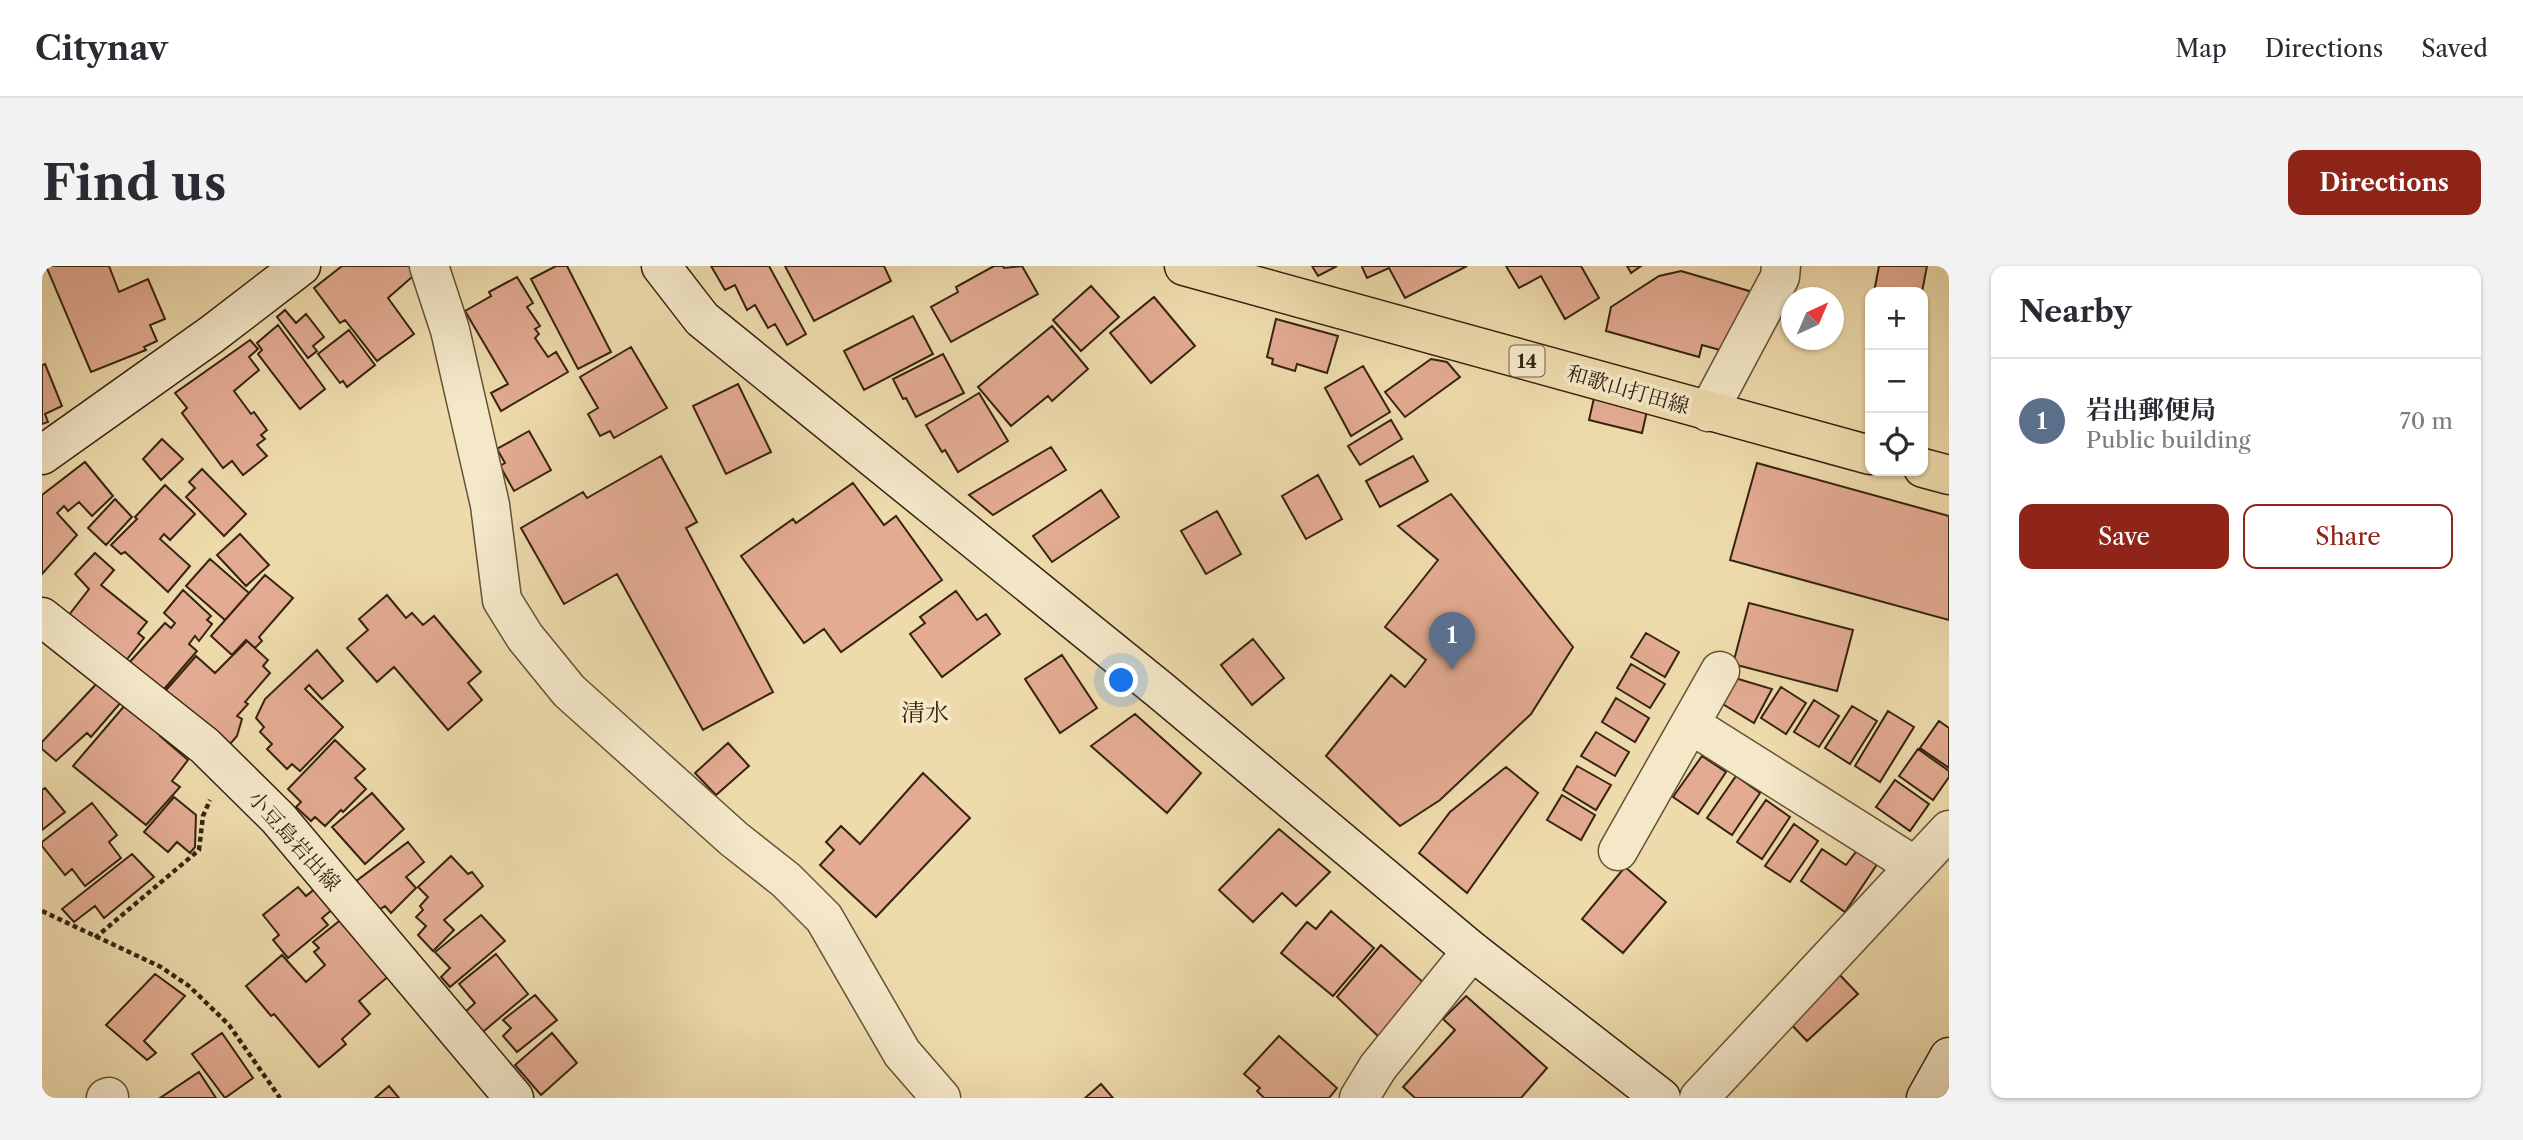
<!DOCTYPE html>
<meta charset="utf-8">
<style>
body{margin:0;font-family:"Libre Caslon Text","Noto Serif JP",serif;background:#f2f2f3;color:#2b2b33}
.controls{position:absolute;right:21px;top:21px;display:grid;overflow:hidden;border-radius:14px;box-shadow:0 2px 5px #0004}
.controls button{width:63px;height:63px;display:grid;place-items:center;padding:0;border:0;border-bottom:2px solid #e1e1e2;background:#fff;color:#2b2b33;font:35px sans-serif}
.compass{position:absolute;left:1739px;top:21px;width:63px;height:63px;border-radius:50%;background:#fff;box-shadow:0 2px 5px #0004;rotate:44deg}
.you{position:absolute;left:1080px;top:415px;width:24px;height:24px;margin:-18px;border:5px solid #fff;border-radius:50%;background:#1a73e8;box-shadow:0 0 0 10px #1a73e833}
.badge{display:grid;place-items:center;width:46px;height:46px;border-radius:50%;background:#8f2418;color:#fff;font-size:23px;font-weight:700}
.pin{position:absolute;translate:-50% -58px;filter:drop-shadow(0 2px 4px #0008)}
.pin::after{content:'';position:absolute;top:37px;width:24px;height:21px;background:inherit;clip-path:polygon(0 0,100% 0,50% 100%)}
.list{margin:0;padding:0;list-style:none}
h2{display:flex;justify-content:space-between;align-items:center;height:91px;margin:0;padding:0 28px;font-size:30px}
h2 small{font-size:23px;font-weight:400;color:#7c7c81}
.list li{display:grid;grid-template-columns:46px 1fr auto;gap:21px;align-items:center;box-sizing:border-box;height:126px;padding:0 28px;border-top:2px solid #e1e1e2}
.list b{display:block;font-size:26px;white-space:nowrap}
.list p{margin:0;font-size:23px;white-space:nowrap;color:#7c7c81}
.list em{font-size:23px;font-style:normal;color:#7c7c81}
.actions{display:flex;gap:14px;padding:21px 28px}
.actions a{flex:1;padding:16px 0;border:2px solid #8f2418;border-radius:14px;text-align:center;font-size:24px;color:#8f2418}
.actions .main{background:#8f2418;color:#fff}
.icon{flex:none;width:38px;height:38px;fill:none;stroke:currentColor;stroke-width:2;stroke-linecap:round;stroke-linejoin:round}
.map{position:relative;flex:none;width:1907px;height:832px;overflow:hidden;border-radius:14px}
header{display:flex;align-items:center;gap:42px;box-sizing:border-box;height:98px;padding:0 35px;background:#fff;border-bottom:2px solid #e1e1e2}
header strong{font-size:33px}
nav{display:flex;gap:38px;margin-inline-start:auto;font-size:24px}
.intro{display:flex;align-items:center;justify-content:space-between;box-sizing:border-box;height:168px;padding:0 42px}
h1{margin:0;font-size:49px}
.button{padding:18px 32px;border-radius:14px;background:#8f2418;color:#fff;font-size:24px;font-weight:700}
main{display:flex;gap:42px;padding:0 42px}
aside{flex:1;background:#fff;border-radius:14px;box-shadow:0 2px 5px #0004}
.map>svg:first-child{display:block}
.building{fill:#e3ab92;stroke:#362310;stroke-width:2}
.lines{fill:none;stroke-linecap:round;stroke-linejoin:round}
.street-casing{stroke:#645137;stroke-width:41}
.secondary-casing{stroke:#362310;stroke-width:41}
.primary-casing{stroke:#362310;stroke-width:41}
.path{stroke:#362310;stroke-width:4.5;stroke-dasharray:5 3.5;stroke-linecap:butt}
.street{stroke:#f4e8c9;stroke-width:38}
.secondary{stroke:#f4e8c9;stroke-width:38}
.primary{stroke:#eedbac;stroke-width:38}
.labels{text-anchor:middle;stroke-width:7;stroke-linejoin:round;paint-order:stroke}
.shield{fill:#f4e8c9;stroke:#6f5e48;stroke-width:2}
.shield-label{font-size:19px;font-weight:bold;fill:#362310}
.street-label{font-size:21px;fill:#362310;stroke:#f4e8c9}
.quarter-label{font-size:24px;fill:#362310;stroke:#f4e8c9}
</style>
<header>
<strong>Citynav</strong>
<nav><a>Map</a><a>Directions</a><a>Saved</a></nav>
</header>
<div class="intro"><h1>Find us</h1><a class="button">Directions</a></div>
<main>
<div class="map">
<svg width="1907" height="832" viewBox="0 0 1907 832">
<rect width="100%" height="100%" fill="#eedbac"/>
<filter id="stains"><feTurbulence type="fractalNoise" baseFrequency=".00286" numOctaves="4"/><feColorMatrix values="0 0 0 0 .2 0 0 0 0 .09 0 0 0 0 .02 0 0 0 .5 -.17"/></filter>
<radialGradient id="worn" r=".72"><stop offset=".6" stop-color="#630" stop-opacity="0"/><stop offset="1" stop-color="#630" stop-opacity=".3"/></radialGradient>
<path class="building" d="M4 0H67L77 26 106 13 123 53 108 59 115 75 102 81 104 84 49 106Z
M300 0H373L377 5 346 32 372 68 335 95 303 54 298 57 272 22Z
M514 0H525L569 86 536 103 489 13Z
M669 0H727L764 68 745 79 733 58 726 62 713 39 705 44 693 19 683 24Z
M743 0H842L849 15 772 55Z
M952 0H961L962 2 980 0 996 28 909 76 889 41 916 26 914 21Z
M1270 0H1295L1276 10Z
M1322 0H1425L1363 32 1347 2 1325 12 1320 1Z
M1464 0H1539L1557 32 1523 53 1499 10 1477 22Z
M1585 0H1599L1589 7Z
M1837 0H1885L1880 26H1832Z
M1639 5 1714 27 1689 87 1660 79 1657 91 1564 65 1569 41 1617 10Z
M475 11 491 37 485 41 498 60 493 63 497 68 493 72 506 91 514 86 526 106 459 145 449 127 466 118 423 45 449 30 447 26Z
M1049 20 1077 51 1039 85 1011 54Z
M1112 31 1153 80 1109 117 1068 67Z
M243 44 254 57 264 48 282 71 271 80 275 85 266 92 235 51Z
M871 50 891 88 822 124 802 85Z
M1234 53 1296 70 1285 107 1255 98 1253 105 1230 98 1231 93 1225 91Z
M236 59 283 123 258 143 216 88 220 84 215 77Z
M1010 60 1046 103 1010 135 1006 130 969 160 936 121Z
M307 64 333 99 305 121 301 115 298 117 276 88Z
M208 74 216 83 207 91 217 104 192 125 209 148 212 146 225 164 219 169 223 173 215 179 225 190 201 209 190 195 181 202 140 147 145 142 133 127Z
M589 81 625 142 572 172 568 165 558 170 546 148 556 142 538 111Z
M901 88 922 127 874 151 864 132 861 133 851 113Z
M1389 93 1405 96 1418 111 1363 151 1343 126Z
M3 98 20 140 3 148 6 156 0 158V99Z
M1321 100 1348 146 1309 170 1283 122Z
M696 118 729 186 684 208 651 140Z
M937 127 966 175 916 206 903 184 900 186 884 159Z
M1552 132 1605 145 1600 167 1547 154Z
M1349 154 1360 173 1318 199 1306 180Z
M487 165 509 204 472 225 458 200 463 197 455 183Z
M120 173 141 193 119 214 101 193Z
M1009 181 1024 204 951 249 927 229Z
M619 190 655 256 644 262 731 426 661 464 575 308 522 338 479 262 541 226 545 232Z
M1371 190 1386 215 1338 241 1324 215Z
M43 196 71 230 50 250 37 236 26 245 22 240 15 247 35 269 0 308V229Z
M1715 197 1907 250V354L1688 294Z
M160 203 204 248 182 270 144 231 153 222 147 216Z
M1276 209 1300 253 1264 273 1240 230Z
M811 217 842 259 854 250 900 314 799 386 782 363 762 377 699 290 751 253 754 257Z
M123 219 153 248 128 274 122 268 118 273 148 300 126 326 83 286 79 288 69 279 95 253 93 251Z
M1059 224 1077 251 1010 296 991 270Z
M1409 228 1531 381 1489 448 1398 534 1358 560 1284 490 1349 409 1363 421 1384 394 1343 361 1396 294 1356 260Z
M73 233 90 251 64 279 46 262Z
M1175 245 1199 288 1164 308 1139 265Z
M198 268 227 299 204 320 175 289Z
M53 287 72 304 59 319 105 356 96 367 102 372 78 402 20 358 47 323 33 308Z
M168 293 207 327 183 354 144 320Z
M223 309 251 332 217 371 220 375 213 382 204 374 190 389 169 370Z
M141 324 169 350 165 354 170 358 157 375 153 370 147 378 155 385 117 429 85 399 123 357 129 362 133 357 122 347Z
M914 325 935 354 944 348 958 368 900 411 868 368 883 357 878 351Z
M345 329 364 352 370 347 381 359 392 350 439 406 426 417 440 434 406 464 352 401 335 416 305 382 326 364 317 353Z
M1707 337 1811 364 1795 425 1691 398Z
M1604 367 1637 386 1623 411 1589 391Z
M1211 373 1242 412 1210 439 1179 399Z
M205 375 226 394 221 400 228 407 203 436 206 438 195 450 200 453 195 470 182 485 118 431 154 390 173 407Z
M275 384 301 415 280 433 267 419 263 423 301 461 258 505 250 498 245 503 225 483 230 478 218 466 222 461 214 452 223 433Z
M1020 389 1055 442 1018 467 983 413Z
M1589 398 1623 418 1608 442 1575 422Z
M1693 412 1730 423 1712 457 1679 437Z
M58 414 80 435 49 471 45 467 14 495 0 483V476Z
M1739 421 1764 437 1744 468 1719 452Z
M1574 432 1607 452 1593 476 1560 456Z
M1772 434 1797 450 1777 481 1752 466Z
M84 438 121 467 118 470 146 494 130 515 138 521 104 559 31 500Z
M1810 440 1835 455 1808 498 1783 482Z
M1846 445 1872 461 1838 516 1813 500Z
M1093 448 1159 507 1125 547 1049 480Z
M1897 455 1907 462V502L1878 482Z
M1554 466 1587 486 1573 510 1539 490Z
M293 474 323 503 313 512 324 523 301 546 299 544 283 560 273 551 269 555 254 541 259 536 246 523Z
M686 477 707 500 674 529 653 507Z
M1876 483 1907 505V511L1891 534 1857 510Z
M1660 490 1684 506 1656 548 1631 531Z
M1535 500 1569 519 1554 544 1521 524Z
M1464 501 1496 527 1425 627 1377 587 1408 546Z
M881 507 928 552 834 651 778 599 792 584 784 576 799 560 818 578Z
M1694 510 1718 527 1690 569 1665 552Z
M1853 514 1887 538 1868 565 1834 541Z
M3 522 23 546 0 564V524Z
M330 527 362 563 323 598 290 561Z
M1520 529 1553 549 1539 574 1505 554Z
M132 531 154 549 153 581 148 587 135 576 126 586 102 566Z
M1724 534 1748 551 1720 593 1695 576Z
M50 537 75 569 67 576 79 592 43 620 30 603 23 609 0 580V576Z
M1752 558 1776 575 1748 616 1723 600Z
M1237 563 1288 606 1254 640 1240 627 1211 656 1177 624Z
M366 576 382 596 364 611 374 622 349 647 343 640 337 644 313 616Z
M1780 583 1804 599 1816 583 1836 597 1803 646 1759 615Z
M90 588 112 611 62 652 53 640 32 656 20 643Z
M409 590 426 608 430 606 441 620 402 654 412 664 391 685 376 669 384 660 374 651 381 644 378 640 386 631 376 621Z
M1583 601 1624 636 1581 687 1540 653Z
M280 617 297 638 280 652 286 659 246 692 231 674 237 669 221 649 256 621 264 630Z
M1289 645 1332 682 1291 730 1239 687 1265 656 1274 663Z
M306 648 354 704 317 735 328 748 300 773 304 778 277 801 232 748 229 750 204 720 240 689 264 716 283 699 272 686 277 682 271 676Z
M439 649 463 675 408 721 399 711 408 702 393 686Z
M1339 679 1383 718 1338 772 1295 731Z
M454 688 486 728 436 770 421 748 433 737 417 718Z
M1794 705 1816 728 1765 775 1744 753Z
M113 708 143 730 102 775 114 787 105 794 64 759Z
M493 729 515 754 475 786 461 770 469 762 461 754Z
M1424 730 1505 802 1479 832H1373L1361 821 1413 764 1401 753Z
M180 767 211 812 183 832 150 788Z
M510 767 535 797 499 829 473 799Z
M1237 770 1295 822 1287 832H1222L1215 825 1218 822 1202 808Z
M157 806 174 832H118Z
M1059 818 1071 832H1043Z
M347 820 357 832H333Z"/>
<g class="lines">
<g class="street-casing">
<path id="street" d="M387 0 408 64 448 239 460 334 483 371 527 425 692 573 744 614 782 652 860 787 899 832
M1666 146 1738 11 1739 0
M1648 458 1873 600
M1576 585 1678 405
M64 832 67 831
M1317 832 1336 801 1430 685
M1657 832 1907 564"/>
</g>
<g class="secondary-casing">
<path id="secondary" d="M619 0 660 53 1118 424 1430 685 1619 832
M0 189 169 69 259 0
M0 351 163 480 236 552 472 832
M1884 832 1907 791"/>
</g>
<g class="primary-casing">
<path id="primary" d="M1142 0 1828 189
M1881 202 1907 209"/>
</g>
<path class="path" d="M0 645 119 701 147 720 187 759 238 832
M53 672 157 584 161 550 168 534"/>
<use href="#street" class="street"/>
<use href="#secondary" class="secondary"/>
<use href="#primary" class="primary"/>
</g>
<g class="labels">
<rect class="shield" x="1467.5" y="79.5" width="35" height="31" rx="5"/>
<g class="shield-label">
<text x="1485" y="102">14</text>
</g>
<g class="street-label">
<text transform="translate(1586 124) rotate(16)" y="7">和歌山打田線</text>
<text transform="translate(252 575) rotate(48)" y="7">小豆島岩出線</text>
</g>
<g class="quarter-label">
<text x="883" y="455">清水</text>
</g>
</g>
<rect width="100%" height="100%" filter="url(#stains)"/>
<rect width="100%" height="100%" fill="url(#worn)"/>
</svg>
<div class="controls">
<button>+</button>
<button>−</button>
<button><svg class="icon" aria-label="locate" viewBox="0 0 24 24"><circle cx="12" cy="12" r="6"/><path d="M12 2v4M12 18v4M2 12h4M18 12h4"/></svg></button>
</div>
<svg class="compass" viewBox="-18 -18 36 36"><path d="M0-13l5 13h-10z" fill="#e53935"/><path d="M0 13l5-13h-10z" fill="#7c7c81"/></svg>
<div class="you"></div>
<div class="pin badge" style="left:1410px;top:404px;background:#5c6f8a">1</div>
</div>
<aside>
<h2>Nearby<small></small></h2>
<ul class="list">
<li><span class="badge" style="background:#5c6f8a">1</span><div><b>岩出郵便局</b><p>Public building</p></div><em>70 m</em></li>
</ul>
<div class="actions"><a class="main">Save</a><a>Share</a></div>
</aside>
</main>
